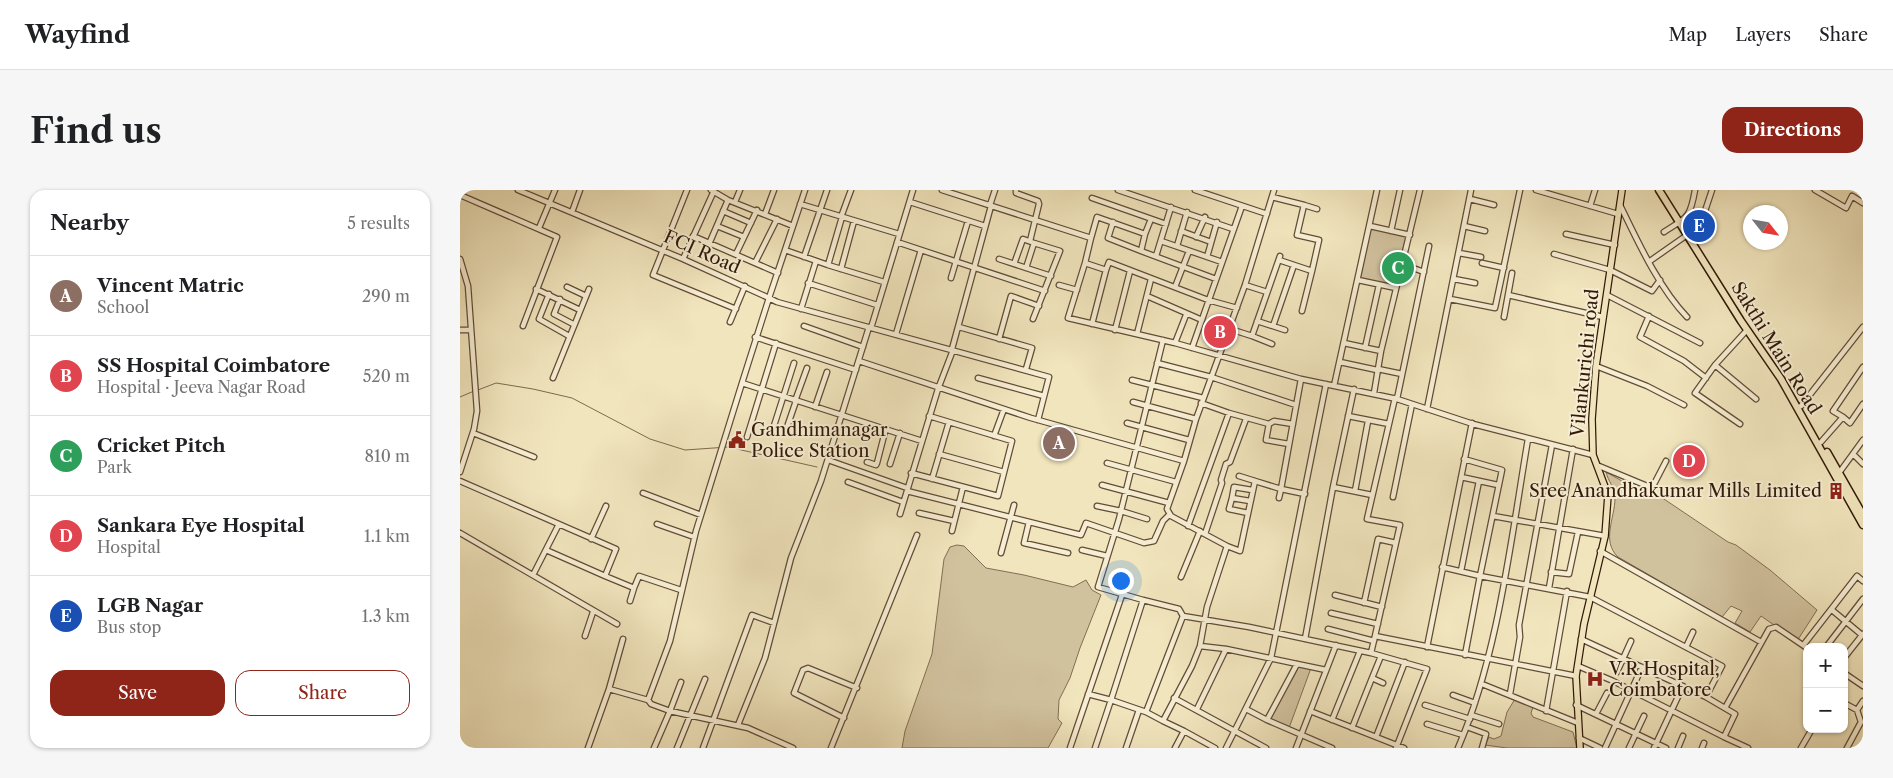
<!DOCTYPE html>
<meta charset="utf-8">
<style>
body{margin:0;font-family:"Libre Caslon Text",serif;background:#f6f6f6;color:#202124}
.controls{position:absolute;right:15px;bottom:15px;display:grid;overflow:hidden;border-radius:10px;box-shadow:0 1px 4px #0004}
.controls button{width:45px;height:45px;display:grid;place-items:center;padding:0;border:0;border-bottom:1px solid #e0e0e0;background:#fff;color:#202124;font:25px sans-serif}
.compass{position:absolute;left:1283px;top:15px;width:45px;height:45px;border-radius:50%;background:#fff;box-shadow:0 1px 4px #0004;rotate:121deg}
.you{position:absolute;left:660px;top:390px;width:18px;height:18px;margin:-12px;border:4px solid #fff;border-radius:50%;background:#1a73e8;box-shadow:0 0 0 8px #1a73e833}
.badge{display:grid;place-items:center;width:32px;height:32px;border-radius:50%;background:#8f2418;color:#fff;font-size:16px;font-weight:700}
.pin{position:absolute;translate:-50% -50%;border:2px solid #fff;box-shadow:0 1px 5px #0006}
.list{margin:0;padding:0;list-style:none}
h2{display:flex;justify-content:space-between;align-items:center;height:65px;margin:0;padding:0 20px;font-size:21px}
h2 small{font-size:16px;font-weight:400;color:#757577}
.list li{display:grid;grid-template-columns:32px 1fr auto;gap:15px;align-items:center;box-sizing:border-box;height:80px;padding:0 20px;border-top:1px solid #e0e0e0}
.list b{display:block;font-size:19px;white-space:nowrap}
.list p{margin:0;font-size:16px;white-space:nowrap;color:#757577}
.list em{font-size:16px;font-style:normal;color:#757577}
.actions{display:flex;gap:10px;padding:15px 20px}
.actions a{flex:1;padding:11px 0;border:1px solid #8f2418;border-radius:15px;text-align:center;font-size:18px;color:#8f2418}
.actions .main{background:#8f2418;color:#fff}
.map{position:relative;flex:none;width:1403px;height:558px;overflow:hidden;border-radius:15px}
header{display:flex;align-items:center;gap:30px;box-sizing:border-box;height:70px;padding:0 25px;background:#fff;border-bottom:1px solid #e0e0e0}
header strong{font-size:24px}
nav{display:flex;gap:28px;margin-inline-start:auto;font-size:18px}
.intro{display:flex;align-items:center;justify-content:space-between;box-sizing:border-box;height:120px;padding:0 30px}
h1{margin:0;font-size:35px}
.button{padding:12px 22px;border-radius:15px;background:#8f2418;color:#fff;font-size:18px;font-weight:700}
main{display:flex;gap:30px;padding:0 30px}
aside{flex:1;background:#fff;border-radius:15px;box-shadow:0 1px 4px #0004}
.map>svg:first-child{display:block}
.green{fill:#d1c29e;stroke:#826e53}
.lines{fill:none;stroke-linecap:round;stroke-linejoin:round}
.stream{stroke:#7e6a4f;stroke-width:1}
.minor-casing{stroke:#624c35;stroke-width:7}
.major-casing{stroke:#321908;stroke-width:8}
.highway-casing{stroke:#321908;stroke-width:9}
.minor{stroke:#f6eed4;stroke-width:4.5}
.major{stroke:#f1e5bd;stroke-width:5.5}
.highway{stroke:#f1e5bd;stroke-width:6}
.labels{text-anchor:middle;stroke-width:4;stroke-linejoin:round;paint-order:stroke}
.street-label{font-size:18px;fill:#321908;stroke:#f6eed4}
.poi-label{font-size:18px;fill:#321908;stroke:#f6eed4;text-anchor:start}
</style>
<header>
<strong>Wayfind</strong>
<nav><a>Map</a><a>Layers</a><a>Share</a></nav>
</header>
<div class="intro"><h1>Find us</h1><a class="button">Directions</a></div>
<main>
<aside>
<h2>Nearby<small>5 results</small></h2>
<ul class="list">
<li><span class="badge" style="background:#8d6e63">A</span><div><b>Vincent Matric</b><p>School</p></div><em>290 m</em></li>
<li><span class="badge" style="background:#e0444e">B</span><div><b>SS Hospital Coimbatore</b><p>Hospital · Jeeva Nagar Road</p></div><em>520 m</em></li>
<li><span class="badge" style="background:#2e9e5b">C</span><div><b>Cricket Pitch</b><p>Park</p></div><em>810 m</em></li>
<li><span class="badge" style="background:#e0444e">D</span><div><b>Sankara Eye Hospital</b><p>Hospital</p></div><em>1.1 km</em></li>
<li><span class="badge" style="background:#1a4fb4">E</span><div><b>LGB Nagar</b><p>Bus stop</p></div><em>1.3 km</em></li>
</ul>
<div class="actions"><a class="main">Save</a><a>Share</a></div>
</aside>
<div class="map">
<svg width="1403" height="558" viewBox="0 0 1403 558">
<rect width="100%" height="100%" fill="#f1e5bd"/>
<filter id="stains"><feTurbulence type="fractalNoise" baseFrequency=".004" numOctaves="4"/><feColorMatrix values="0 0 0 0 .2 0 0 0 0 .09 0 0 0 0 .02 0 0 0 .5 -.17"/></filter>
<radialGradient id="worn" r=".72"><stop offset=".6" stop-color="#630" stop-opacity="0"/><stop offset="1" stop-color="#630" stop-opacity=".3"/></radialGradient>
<path class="green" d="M910 36 950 45 936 98 898 90Z
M1146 282 1169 295 1195 303 1268 352 1276 355 1310 380 1357 420 1337 451 1301 426 1290 442 1275 433 1282 421 1271 416 1262 427 1158 367C1141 351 1155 328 1155 308 1155 298 1148 291 1146 282Z
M497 355 504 356 526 378 564 385 613 397 626 390 632 400 641 405 620 458 610 488 599 510 598 529 602 533 588 558H442L445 541 472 464 484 369 490 357Z
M837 475 851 478 829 538 809 529Z
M1055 509 1073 517 1071 523 1073 527 1113 542 1117 558H1047L1025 555 1029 547 1034 549 1041 546 1047 522Z"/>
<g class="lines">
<path class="stream" d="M18 200 36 193 73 199 112 208 190 249 225 260 268 257 357 277
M0 207 14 201"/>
<g class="minor-casing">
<path id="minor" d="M58 0 223 69 309 108 345 0
M227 0 193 85 276 119
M251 0 268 10 333 36
M482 0 631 48 625 73 646 80 649 72 748 110 777 118
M556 0V3L578 11 579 14 570 51
M658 0 773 39
M735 0 807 24
M1076 0 1158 24
M1355 0 1386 18 1392 6 1403 13
M0 5 97 47 63 136
M812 7 844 15 837 45 859 50 852 81 834 75 813 136
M632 8 706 34
M1010 9 1034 15
M275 12 280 0
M450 12 525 36
M340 14 439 44
M530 15 535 0
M844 15 857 19
M1160 15C1178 52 1199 98 1227 127
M1130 16 1135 0
M263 21 291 33
M112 22 120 0
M305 24 314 0
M381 27 391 0
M653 32 648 48 681 61
M257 36 284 47
M910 36 950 45
M1004 36 1025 41
M79 38 95 0
M721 41 751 52
M931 41 940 0
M1204 42C1227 27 1230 29 1235 0
M685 44 691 29
M1106 44 1155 55
M233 46 295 73 317 29
M1233 46 1243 27 1252 0
M736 47 745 27
M631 48 637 27 685 44 681 61 756 89
M701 51 762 72
M437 52 585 101
M249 54 268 10
M717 56 727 22
M325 60 368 75 382 27
M999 63 1021 67
M276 64 297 20
M1094 64 1150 80 1192 101 1200 90
M696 66 711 17
M344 67 367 0
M747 67 757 32
M0 69 8 96 17 221 14 239 0 282
M223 69 253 3
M539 69 591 86
M819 70 834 75
M1190 71 1227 45
M295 73 318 83
M625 73 608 128 715 153 841 189 937 209 1013 234 1133 265
M1022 73 1044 78
M554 74 563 49 574 53 566 78
M942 74 964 82
M368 75 424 92
M381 79 394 31
M491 88 508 31
M994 89 1015 93
M898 90 936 98
M348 93 417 115
M599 95 617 100
M785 95 807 102
M107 97 126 106
M715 97 729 61
M76 99 120 120
M89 104 79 129 109 146
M1048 105 1143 127
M1147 105 1240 153
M687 106 742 130
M100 109 94 124 113 134
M990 109 1035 118 1060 0
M341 119 356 71
M842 121 852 81
M1189 126 1180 147 1224 171 1246 188
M1044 127 1052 83
M573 129 600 61 574 53
M797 131 825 140
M270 132 285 96
M632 134 646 80
M344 136 403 157
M499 137 572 158 566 179
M411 138 453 0
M770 139 792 146 820 66
M0 140H10
M655 140 670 81
M436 144 461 60
M677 144 691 89
M792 146 812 154
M295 147 396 180
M539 149 551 106 579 116
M715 153 726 125
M884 153 921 161
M732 158 782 16
M905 158 919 95
M492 159 531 16
M399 171 571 228 724 271
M880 172 917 180
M697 173 751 187 836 215
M1255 175 1296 209
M1136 176 1187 196 1224 215
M918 179 942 184
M93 188 129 99
M518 188 584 206
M841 189 821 299 845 304
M672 190 743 208
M874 196 917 0
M894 199 873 297 912 305
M914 203 921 161 960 0
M937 209 969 56
M335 211 347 178
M673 212 736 229
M741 213 769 223
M1341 216 1403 137
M355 217 367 182
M967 219 1011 0
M888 226 929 234
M1383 227 1390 233 1403 214
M667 233 729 250
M1280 234 1235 203 1255 175 1287 140
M312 242 334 173
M13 243 74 267
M325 243 336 211
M534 246 544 219
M287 247 316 153
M462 251 282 193 309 108 317 112 589 187 578 230
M1361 252 1383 227 1373 221 1403 177
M829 254 806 250 809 234 814 231 833 234
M479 264 544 282
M1393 264 1403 274
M368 270 447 298
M407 272 416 275 417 273 426 238
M647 273 716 292
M430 274 440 243
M1139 276 1192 298 1206 271
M451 283 538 306 552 251 469 226
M1379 283 1403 250
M779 286 795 291
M1001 287 1038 295
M472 289 489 232
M0 291 156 359 145 386 174 398 179 386 221 400
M388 292 443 312
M642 295 709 313
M447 301 621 345 626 333 684 353 694 351 703 331 710 324
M895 301 908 231
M183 303 241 325
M933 307 952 214
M772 308 769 319 788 323
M790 311 772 308 774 297 792 300
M637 316 661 321 687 329
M459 323 494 331
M440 324 478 199 493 160
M1033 326 1145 346
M569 332 564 353 608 363
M197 334 234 347
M728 336 769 223 809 234
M492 341 503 297
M0 343 157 434
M745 344 762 293 761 290 766 274 770 272 786 229
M131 349 146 316
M767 356 780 361 795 291 821 299 819 308
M86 360 145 386
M622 360 647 366
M1140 361 1301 452
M541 363 554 315
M982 377 1020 386 1042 280 1004 269
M1001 381 1019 291
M1091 382 1109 384 1118 342
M73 385 99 334
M721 387 740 341
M1089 398 1113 259
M875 405 922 417
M683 410 638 397 659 329 703 150
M170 411 174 398
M904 413 918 349 936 353
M1372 420 1402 445
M871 423 918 434
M868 439 914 451
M125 446 133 422
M915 446 940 335 907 329 935 208
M845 449 873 297
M1345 453 1397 386 1403 391
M740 456 766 459 866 480
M967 457 1012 233
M1226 457 1233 442
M1366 457 1403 409
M911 463 967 479 936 558
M1005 465 1020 386 1130 407 1262 476 1246 507
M921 466 912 488 923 493
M1384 468 1403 444
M1118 476 1153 491 1264 547 1275 524 1246 507 1121 449
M1157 482 1171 451
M1384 483 1403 496
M221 492 210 521 288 538 333 558
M1022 494 1118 533
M149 499 163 449
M628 504 651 510 683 410 719 419 723 426 789 437 911 463 915 446 1116 486
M1050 504 1060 447 1059 435 1092 255
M993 505 1015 513
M714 508 806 558
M188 510 191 514 210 521 194 558
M1384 513 1397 520
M965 515 1010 529
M1116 515 1206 558
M1265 518 1309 439 1316 437 1347 458
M737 519 766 459
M786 519 807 530 837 474
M850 521 944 558
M1086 521 1107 401
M686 522 723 426
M1136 524 1147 503
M1011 525 1039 534
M384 528 334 503 343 480 348 478 397 498
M807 530 872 558
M872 530 900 461
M967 534 1003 545
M278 535 305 468 331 368 361 291 409 137
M1007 537 1026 544 1022 558
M892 538 912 488
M724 541 755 558
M916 547 945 472
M1264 547 1288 558
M1119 548 1140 558
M128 558 149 499 188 510 210 451 236 341 282 193
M217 558 245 489
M243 558 292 425 314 433
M371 558 457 345
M610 558 662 405
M635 558 651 510 686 522 703 531
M666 558 679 520
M715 558 724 541 703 531 732 476 740 456 747 417 767 356 711 326 707 319 724 271 736 229 785 95 814 0
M766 558 811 468 866 194
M836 558 876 455
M998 558C1038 466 1051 349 1068 249
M1145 558 1182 477
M1169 558 1184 526
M1194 558 1223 496
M1218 558 1223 546
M1242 558 1244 553
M1341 558 1352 539
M1387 558 1401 532 1397 520 1403 511"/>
</g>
<g class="major-casing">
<path id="major" d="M1120 558 1116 486 1124 434 1145 346 1148 305 1133 265 1132 229 1136 176 1162 0"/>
</g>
<g class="highway-casing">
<path id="highway" d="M1199 0 1281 131 1321 189 1403 335
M1367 262 1403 325"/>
</g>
<use href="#minor" class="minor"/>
<use href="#major" class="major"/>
<use href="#highway" class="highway"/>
</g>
<defs>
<g id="civic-bare" transform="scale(1.35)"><path d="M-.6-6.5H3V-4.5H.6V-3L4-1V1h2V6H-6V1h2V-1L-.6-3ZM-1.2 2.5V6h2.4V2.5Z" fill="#8f2418" stroke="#f6eed4" stroke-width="2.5" paint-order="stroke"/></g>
<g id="building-bare" transform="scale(1.35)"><path d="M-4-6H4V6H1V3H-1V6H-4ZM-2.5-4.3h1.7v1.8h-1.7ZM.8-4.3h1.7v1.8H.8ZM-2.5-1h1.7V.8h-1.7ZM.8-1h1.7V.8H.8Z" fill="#8f2418" stroke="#f6eed4" stroke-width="2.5" paint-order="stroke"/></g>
<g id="hospital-bare" transform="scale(1.35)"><path d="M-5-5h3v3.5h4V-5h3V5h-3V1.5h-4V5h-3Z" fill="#8f2418" stroke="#f6eed4" stroke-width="2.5" paint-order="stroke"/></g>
</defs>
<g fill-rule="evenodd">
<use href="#civic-bare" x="277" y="250"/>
<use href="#building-bare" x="1376" y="301"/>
<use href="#hospital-bare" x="1135" y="489"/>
</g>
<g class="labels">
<g class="street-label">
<text transform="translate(242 62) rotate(24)" y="6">FCI Road</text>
<text transform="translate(1316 158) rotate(58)" y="6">Sakthi Main Road</text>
<text transform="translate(1125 173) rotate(-84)" y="6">Vilankurichi road</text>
</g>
<g class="poi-label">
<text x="291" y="246">Gandhimanagar<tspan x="291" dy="21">Police Station</tspan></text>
<text x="1362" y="307" text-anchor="end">Sree Anandhakumar Mills Limited</text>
<text x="1149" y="485">V.R.Hospital,<tspan x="1149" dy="21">Coimbatore</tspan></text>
</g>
</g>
<rect width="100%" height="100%" filter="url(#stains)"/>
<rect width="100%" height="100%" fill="url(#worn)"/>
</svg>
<div class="controls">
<button>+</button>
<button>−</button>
</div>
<svg class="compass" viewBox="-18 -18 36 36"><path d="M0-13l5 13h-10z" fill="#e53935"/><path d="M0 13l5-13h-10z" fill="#757577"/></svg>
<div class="you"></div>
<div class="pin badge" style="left:599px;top:253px;background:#8d6e63">A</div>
<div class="pin badge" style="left:760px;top:142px;background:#e0444e">B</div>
<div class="pin badge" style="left:938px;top:78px;background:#2e9e5b">C</div>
<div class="pin badge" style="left:1229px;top:271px;background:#e0444e">D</div>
<div class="pin badge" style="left:1239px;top:36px;background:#1a4fb4">E</div>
</div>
</main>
